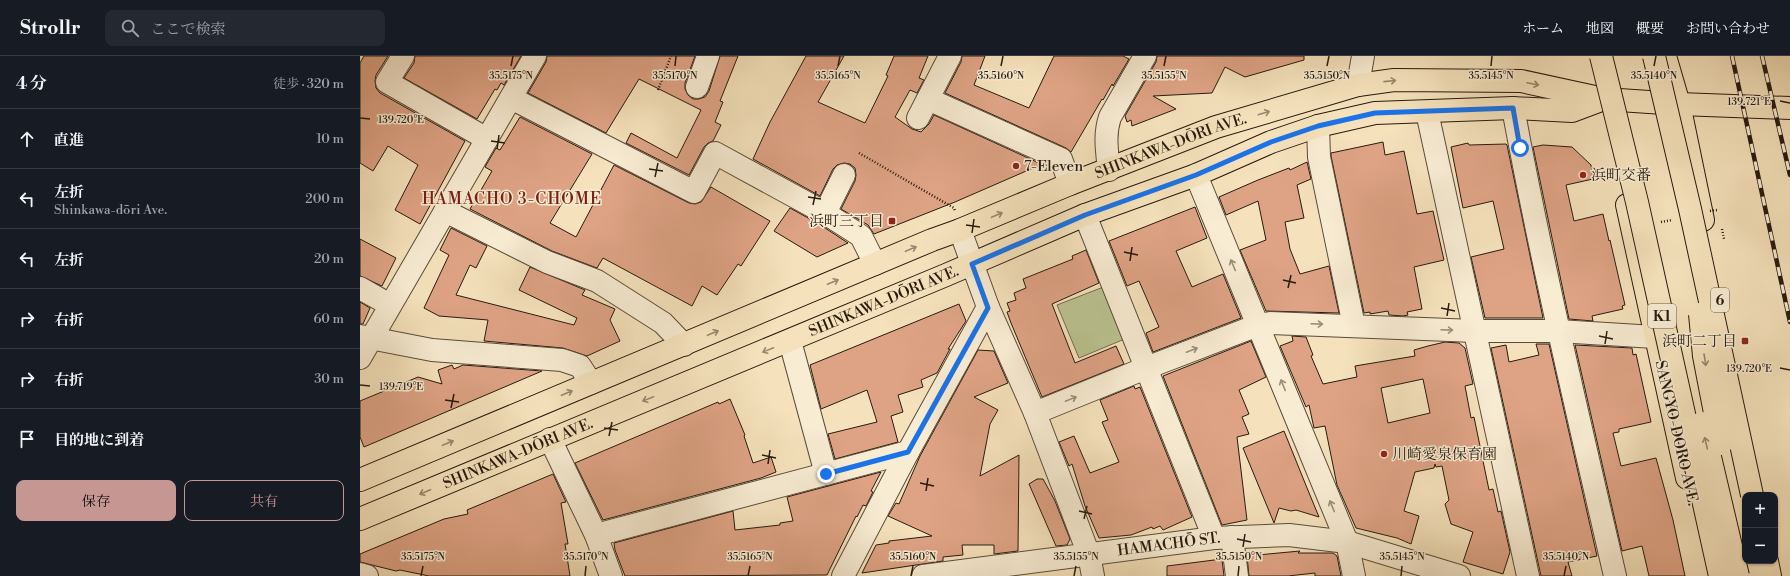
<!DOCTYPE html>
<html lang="ja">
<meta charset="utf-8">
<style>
body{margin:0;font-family:"Libre Bodoni","Noto Serif JP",serif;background:#242831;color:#f1f3f6}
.controls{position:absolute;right:12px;bottom:12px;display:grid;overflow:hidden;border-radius:8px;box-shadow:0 1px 3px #0004}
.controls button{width:36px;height:36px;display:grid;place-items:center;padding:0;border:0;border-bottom:1px solid #363941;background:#171b24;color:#f1f3f6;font:20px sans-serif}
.stop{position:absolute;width:12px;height:12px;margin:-9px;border:3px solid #1a73e8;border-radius:50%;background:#fff}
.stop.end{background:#1a73e8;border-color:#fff;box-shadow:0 1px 4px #0008}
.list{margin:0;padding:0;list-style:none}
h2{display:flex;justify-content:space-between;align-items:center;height:52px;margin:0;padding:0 16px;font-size:17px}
h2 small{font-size:13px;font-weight:400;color:#9ea1a6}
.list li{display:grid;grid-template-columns:26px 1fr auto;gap:12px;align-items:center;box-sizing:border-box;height:60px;padding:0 16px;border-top:1px solid #363941}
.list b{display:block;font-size:15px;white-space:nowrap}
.list p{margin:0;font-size:13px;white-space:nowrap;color:#9ea1a6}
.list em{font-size:13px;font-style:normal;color:#9ea1a6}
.actions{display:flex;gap:8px;padding:12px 16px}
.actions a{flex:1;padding:9px 0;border:1px solid #c59692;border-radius:8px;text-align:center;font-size:14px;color:#c59692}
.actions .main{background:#c59692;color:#111}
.icon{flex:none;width:22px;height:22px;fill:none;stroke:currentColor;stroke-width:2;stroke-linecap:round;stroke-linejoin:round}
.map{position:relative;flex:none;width:1430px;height:520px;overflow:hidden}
header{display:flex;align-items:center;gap:24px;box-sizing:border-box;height:56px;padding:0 20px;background:#171b24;border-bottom:1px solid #363941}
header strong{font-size:19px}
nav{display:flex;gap:22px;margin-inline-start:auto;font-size:14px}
.search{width:280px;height:36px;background:#242831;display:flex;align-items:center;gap:10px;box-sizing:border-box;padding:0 14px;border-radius:8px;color:#9ea1a6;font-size:15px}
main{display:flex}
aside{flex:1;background:#171b24}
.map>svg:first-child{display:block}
.green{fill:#bbc391;stroke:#716e50}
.building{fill:#dea385;stroke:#271a0f;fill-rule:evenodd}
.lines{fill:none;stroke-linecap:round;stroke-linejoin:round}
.minor-casing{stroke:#5a4c3a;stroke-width:24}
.major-casing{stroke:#271a0f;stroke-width:24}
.highway-casing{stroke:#271a0f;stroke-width:24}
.path{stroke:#271a0f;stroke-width:2.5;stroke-dasharray:1 2;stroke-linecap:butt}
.minor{stroke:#f8ecd3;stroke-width:22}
.major{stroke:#f5e2bc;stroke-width:22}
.highway{stroke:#f5e2bc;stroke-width:22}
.rail-casing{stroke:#271a0f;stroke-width:4.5}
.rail{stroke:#f8ecd3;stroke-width:3;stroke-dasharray:9;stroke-linecap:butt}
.highway-bridge-casing{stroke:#271a0f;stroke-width:24;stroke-linecap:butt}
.path-bridge{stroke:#271a0f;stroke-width:2.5;stroke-dasharray:1 2;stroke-linecap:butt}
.highway-bridge{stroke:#f5e2bc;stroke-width:22}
.oneway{stroke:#98886e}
.oneway2{stroke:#9a8e7b}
.route{stroke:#1a73e8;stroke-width:5}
.ticks{fill:none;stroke:#271a0f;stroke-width:1.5}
.poi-dot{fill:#8f2418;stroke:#f8ecd3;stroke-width:1.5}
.labels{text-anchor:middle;stroke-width:3;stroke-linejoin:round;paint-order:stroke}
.shield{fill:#f8ecd3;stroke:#66594a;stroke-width:1}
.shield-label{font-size:14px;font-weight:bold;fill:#271a0f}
.street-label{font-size:15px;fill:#271a0f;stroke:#f8ecd3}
.poi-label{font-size:15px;fill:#271a0f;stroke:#f8ecd3;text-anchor:start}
.neighbourhood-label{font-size:16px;letter-spacing:1px;fill:#7a1f14;stroke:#f8ecd3}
.ticks-label{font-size:10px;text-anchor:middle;fill:#271a0f;stroke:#f8ecd3;stroke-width:3;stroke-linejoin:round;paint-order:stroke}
</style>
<header>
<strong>Strollr</strong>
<div class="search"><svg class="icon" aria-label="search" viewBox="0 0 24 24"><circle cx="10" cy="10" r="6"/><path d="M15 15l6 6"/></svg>ここで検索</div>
<nav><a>ホーム</a><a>地図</a><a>概要</a><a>お問い合わせ</a></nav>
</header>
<main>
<aside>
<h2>4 分<small>徒歩 · 320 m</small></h2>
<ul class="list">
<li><svg class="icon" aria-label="ahead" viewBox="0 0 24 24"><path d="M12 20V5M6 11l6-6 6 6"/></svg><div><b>直進</b></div><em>10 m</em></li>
<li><svg class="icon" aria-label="left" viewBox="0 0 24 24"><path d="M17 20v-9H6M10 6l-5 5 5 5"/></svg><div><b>左折</b><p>Shinkawa-dōri Ave.</p></div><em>200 m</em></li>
<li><svg class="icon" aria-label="left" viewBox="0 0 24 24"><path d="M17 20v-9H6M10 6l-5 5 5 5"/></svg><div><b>左折</b></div><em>20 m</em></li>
<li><svg class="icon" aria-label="right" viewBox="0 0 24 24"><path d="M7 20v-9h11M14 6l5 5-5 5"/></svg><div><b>右折</b></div><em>60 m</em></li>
<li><svg class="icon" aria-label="right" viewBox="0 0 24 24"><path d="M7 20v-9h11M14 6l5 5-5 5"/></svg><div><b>右折</b></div><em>30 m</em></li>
<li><svg class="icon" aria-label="arrive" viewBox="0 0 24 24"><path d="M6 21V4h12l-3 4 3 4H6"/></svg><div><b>目的地に到着</b></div></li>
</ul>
<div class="actions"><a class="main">保存</a><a>共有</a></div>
</aside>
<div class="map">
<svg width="1430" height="520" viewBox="0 0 1430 520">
<rect width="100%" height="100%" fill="#f5e2bc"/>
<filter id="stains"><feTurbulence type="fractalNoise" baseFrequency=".005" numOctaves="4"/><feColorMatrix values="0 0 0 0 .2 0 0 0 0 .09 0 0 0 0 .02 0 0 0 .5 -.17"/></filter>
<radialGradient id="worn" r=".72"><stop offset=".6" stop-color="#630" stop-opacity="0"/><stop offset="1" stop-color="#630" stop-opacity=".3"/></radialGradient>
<path class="green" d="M746 230 767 282 719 302 697 249Z"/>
<path class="building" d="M4 0H28L16 19 15 25 16 32 20 37 105 85 60 168 35 154 58 109 28 90 13 115 0 107V7Z
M55 0H161L144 29 141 27 137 34 135 33 117 63 44 22 54 7Z
M187 0H335L325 27V33L328 39 333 43H339L345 41 349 35 360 0H378L360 45 363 46 355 66 361 69 353 85 348 87 344 91 329 119 266 87 271 77 317 102 341 54 279 23 246 77 168 37 186 6Z
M446 0H484L458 46 505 67 528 20 526 19 534 0H568L559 22 564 24 557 37 550 34 535 61 552 73 561 76 569 68 574 59 679 107 680 109 595 146 514 178 508 169 481 153 495 125 496 119 495 112 490 108 484 107 477 109 473 113 460 140 393 103 410 66Z
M602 0H625L614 29 669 52 694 0H763L769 3 753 30 752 28 743 44 742 43 711 96 706 92 585 37 601 6Z
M797 0H944V4L885 21 865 11 852 37 793 40 816 53 772 70 771 64 767 66 765 60 796 6Z
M160 61 232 98 190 167 216 181 254 109 329 147 335 148 341 146 351 131 410 165 381 210 378 208 357 239 342 230 332 250 243 202 237 212 192 195 110 153 132 115 125 111 136 92 140 94Z
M1023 86 1025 99 1044 95 1057 158 1073 155 1084 204 1054 211 1062 253 1047 256 1048 259 1043 260 1029 259 1028 255 1010 258V256L1004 257 971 100V97Z
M1108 87 1109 89 1146 88 1147 89 1183 262H1125L1111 201 1144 193 1133 145 1103 152 1091 91Z
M1183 89 1212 91 1231 109 1233 123 1206 129 1214 165 1243 158 1249 185 1250 184 1265 249 1262 250 1263 253 1232 260 1233 265 1209 263 1173 91Z
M947 106 951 123 937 129 944 162 925 166 930 193 940 218 969 210 979 257 906 255 880 194 906 184 898 145 866 159 859 141 898 124 929 112 930 114Z
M835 151 847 182 816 195 832 231 863 218 881 262 793 296 786 277 799 271 779 225 767 230 749 185Z
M430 152 459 168 488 187 457 201 414 175Z
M91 172 127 190 116 212 110 209 96 239 214 269 217 262 159 234 170 211 225 234 222 239 255 253 250 264 260 285 227 300 203 292 124 285 128 264 79 260 64 252 89 199 80 194Z
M0 183 36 202 22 230 0 220Z
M726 194 739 227 692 248 715 307 756 290 764 308 682 341 651 267 647 256 650 255 647 247 656 244 654 237 666 232 663 223 713 203 712 200Z
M0 246 10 252 3 268H0Z
M599 248 606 265 588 293H590L577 317 561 324 563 331 538 339 543 356 531 360 538 386 475 403 468 378 517 366 507 334 461 353 450 309Z
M932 280 946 281 953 299 951 300 963 328 997 321 995 310 1055 300 1054 294 1068 290 1085 286 1099 287 1105 292 1113 328 1105 330 1111 362 1114 361 1129 434 1133 433 1138 456 1141 455 1150 496 1143 518 1103 506 1113 476 1091 468 1085 448 1089 444 1082 410 1076 411 1075 408 1074 412 1055 416 1044 455 1059 460 1051 488 1037 482 996 472 977 429 965 370 954 372 949 349 946 351 920 290 933 285ZM1063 323 1070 357 1028 367 1021 332Z
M891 285 906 321 879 334 889 358 882 361 889 378 877 381 887 464 862 469 803 320Z
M1176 288H1189L1237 500 1208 506 1212 520H1181L1131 292 1146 289 1149 306 1179 299Z
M1215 289 1272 292 1273 299 1276 298 1291 366 1259 373V376L1253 377 1261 410 1296 402 1313 464 1325 520H1289L1282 490 1262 495Z
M618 294 634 295 648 327 614 341 638 354 630 368 620 420 659 399 658 495 634 498V489H602L603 499 583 501V505L502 517 516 489 529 487V485L572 480 528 460 536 447 539 448 560 400Z
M92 309 94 313 103 309 182 315 4 391 0 381V345L58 321 82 328 78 314Z
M774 330 775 333 780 331 832 461 803 474 800 470 793 473 792 471 771 479 739 482 725 450 712 408 709 410 699 386 714 380 730 417 759 406 742 366 748 364 740 344Z
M370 343 385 379 384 380 393 407 411 401 416 416 401 422 243 464 215 407 358 346 359 348Z
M924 375 945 427 959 461 936 454 931 455 919 452 914 467 883 392Z
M521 416 511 435 513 436 506 450 503 449 497 461 496 460 467 519 265 520 255 494 254 487 373 455 375 474 420 469V467L433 465 427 441Z
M193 418 206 446 201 447 208 488H205L210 520H69L40 514 36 515 0 506V498L84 463 108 458 107 454Z
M677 423H683L695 445 710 483 707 489 696 490 669 428Z
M940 495 938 497H973L977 500 981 520H955V517L928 520H889L887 500Z
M862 503 864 520H807V510Z"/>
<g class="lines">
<g class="minor-casing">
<g id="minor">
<path d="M43 0 27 26 127 83"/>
<path d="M998 29 1003 0"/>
<path d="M337 31 348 0"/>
<path d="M151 42 334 136 355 97 465 157 501 180 515 208"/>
<path d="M568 43 701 103 710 128"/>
<path d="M1153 52C1182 209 1219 364 1255 520"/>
<path d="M1067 56 1168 520"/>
<path d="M558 62 590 0"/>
<path d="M958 70 959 101 994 270"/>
<path d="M749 114C747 95 744 79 750 61L785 0"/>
<path d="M836 119 987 486 994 520"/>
<path d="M85 155 187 206 237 225 303 267 324 289"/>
<path d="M465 157 484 119"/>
<path d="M725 159 854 482"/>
<path d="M600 174 628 251 675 357 729 499 733 520"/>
<path d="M0 232 30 249"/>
<path d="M0 280 72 294 202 304 220 310 231 327"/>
<path d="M430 285 466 418"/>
<path d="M0 302 175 0"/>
<path d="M675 357 786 312 898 269 910 267 1115 275H1198L1295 281"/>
<path d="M190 383 236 479 251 520"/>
<path d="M236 479 548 396"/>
<path d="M872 481 877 520"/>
<path d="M0 518 7 520"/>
<path d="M483 520 548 396 628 251"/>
<path id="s1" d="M563 520 854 482 929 479 987 486 1099 520"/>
</g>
</g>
<g class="major-casing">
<g id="major">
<path d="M1305 0 1319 48 1343 164"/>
<path d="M1267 149 1327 422"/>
<path id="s2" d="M0 424 572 184 600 174 710 128 856 71 998 29 1034 24 1161 25 1244 43 1319 48 1430 52"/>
<path id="s3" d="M0 463 586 219 725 159 836 119 911 86 958 70 1015 57 1153 52 1212 55 1244 43"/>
</g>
</g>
<g class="highway-casing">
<path id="highway" d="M1388 505 1391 520
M1407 505 1410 520"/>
</g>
<path class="path" d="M298 34 311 0
M499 97 594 152 595 155
M1362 173 1364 183"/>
<use href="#minor" class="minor"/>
<use href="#major" class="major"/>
<use href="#highway" class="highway"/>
<g class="rail-casing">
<path id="rail" d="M1372 0 1430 266
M1402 0 1430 119"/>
</g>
<use href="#rail" class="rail"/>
<g class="highway-bridge-casing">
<path id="highway-bridge" d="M1241 0 1277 146 1360 520
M1294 0 1330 153 1392 439
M1340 258 1344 300 1361 388
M1342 367 1378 520"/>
</g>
<path class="path-bridge" d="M1350 155 1357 154
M1301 166 1312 164"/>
<use href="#highway-bridge" class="highway-bridge"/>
</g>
<defs><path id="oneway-shaft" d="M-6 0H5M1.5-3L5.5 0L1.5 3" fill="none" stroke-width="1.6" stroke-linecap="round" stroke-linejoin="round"/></defs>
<g class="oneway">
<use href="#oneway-shaft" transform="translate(1030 25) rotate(-6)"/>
<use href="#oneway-shaft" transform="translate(1173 28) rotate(12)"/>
<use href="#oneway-shaft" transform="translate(904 57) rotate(-17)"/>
<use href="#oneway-shaft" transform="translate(637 159) rotate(-23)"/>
<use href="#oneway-shaft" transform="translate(551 193) rotate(-23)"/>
<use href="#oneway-shaft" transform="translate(473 226) rotate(-23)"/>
<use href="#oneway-shaft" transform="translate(353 277) rotate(-23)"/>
<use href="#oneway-shaft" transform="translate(408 294) rotate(158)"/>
<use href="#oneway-shaft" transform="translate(1345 304) rotate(81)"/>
<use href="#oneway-shaft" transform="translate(207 337) rotate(-23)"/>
<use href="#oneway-shaft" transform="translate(288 343) rotate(158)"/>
<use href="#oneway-shaft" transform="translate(88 387) rotate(-23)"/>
<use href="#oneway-shaft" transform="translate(1346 387) rotate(-103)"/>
<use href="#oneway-shaft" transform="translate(65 436) rotate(157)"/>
</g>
<g class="oneway2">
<use href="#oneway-shaft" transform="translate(873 209) rotate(-113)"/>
<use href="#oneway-shaft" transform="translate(957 268) rotate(2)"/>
<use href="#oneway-shaft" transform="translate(1087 274) rotate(2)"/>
<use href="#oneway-shaft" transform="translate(832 294) rotate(-21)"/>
<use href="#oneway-shaft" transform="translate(923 329) rotate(-112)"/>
<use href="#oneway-shaft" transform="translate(711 343) rotate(-22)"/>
<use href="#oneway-shaft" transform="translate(972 450) rotate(-112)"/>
</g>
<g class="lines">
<path class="route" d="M466 418 548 396 628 252 612 208 725 159 836 119 911 86 958 70 1015 57 1153 52 1160 92"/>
</g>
<path class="ticks" d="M151 10 153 0M315 10 316 0M478 10 480 0M641 10 643 0M804 10 806 0M967 10 969 0M1131 10 1132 0M1294 10 1296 0M1420 45 1430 47M0 62 10 63M131 85 145 87M137 93 139 79M289 113 303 115M295 121 298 107M448 141 461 143M453 149 456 135M606 169 620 171M612 177 614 163M764 196 778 199M770 205 772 191M923 224 936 227M928 232 931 219M1081 252 1095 255M1087 260 1089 247M1239 280 1253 283M1245 288 1247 275M1420 312 1430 314M0 329 10 330M85 344 99 346M91 352 94 338M244 372 258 374M249 380 252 366M402 399 416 402M408 408 410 394M560 427 574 430M566 435 568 422M719 455 732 458M724 463 727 450M877 483 891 486M883 491 885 478M61 520 63 510M225 520 226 510M388 520 390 510M551 520 553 510M714 520 716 510M878 520 879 510M1041 520 1042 510M1204 520 1206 510"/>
<g class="poi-dot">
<circle cx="656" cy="110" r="4"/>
<circle cx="1223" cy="119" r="4"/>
<rect x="528" y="161" width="8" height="8" rx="2"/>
<rect x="1381" y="281" width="8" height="8" rx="2"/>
<circle cx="1024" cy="398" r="4"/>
</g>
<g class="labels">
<g class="shield">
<rect x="1351" y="232" width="18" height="24" rx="3"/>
<rect x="1288" y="248" width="28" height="24" rx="3"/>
</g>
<g class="shield-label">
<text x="1360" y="249">6</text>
<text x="1302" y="265">K1</text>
</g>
<g class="street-label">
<text dy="5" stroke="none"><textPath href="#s2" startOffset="877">SHINKAWA-DŌRI AVE.</textPath></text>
<text dy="5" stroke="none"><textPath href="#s3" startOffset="567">SHINKAWA-DŌRI AVE.</textPath></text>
<text transform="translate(1317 377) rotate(77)" y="5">SANGYO-DORO AVE.</text>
<text dy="5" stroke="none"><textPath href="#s3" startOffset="171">SHINKAWA-DŌRI AVE.</textPath></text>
<text dy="5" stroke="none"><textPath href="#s1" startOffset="248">HAMACHŌ ST.</textPath></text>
</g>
<g class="poi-label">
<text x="664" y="115">7-Eleven</text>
<text x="1231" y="124">浜町交番</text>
<text x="524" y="170" text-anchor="end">浜町三丁目</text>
<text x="1377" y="290" text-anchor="end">浜町二丁目</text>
<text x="1032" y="403">川崎愛泉保育園</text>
</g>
<g class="neighbourhood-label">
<text x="152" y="148">HAMACHO 3-CHOME</text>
</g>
</g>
<g class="ticks-label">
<text x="151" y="23">35.5175°N</text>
<text x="315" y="23">35.5170°N</text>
<text x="478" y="23">35.5165°N</text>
<text x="641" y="23">35.5160°N</text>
<text x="804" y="23">35.5155°N</text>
<text x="967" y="23">35.5150°N</text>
<text x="1131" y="23">35.5145°N</text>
<text x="1294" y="23">35.5140°N</text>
<text x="1389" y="49">139.721°E</text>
<text x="41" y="67">139.720°E</text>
<text x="1389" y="316">139.720°E</text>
<text x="41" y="334">139.719°E</text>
<text x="63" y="504">35.5175°N</text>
<text x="226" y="504">35.5170°N</text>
<text x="390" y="504">35.5165°N</text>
<text x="553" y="504">35.5160°N</text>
<text x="716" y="504">35.5155°N</text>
<text x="879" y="504">35.5150°N</text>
<text x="1042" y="504">35.5145°N</text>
<text x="1206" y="504">35.5140°N</text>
</g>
<rect width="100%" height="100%" filter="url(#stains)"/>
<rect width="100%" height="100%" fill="url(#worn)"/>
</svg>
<div class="controls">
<button>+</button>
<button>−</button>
</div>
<div class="stop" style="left:1160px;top:92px"></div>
<div class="stop end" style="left:466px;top:418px"></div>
</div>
</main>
